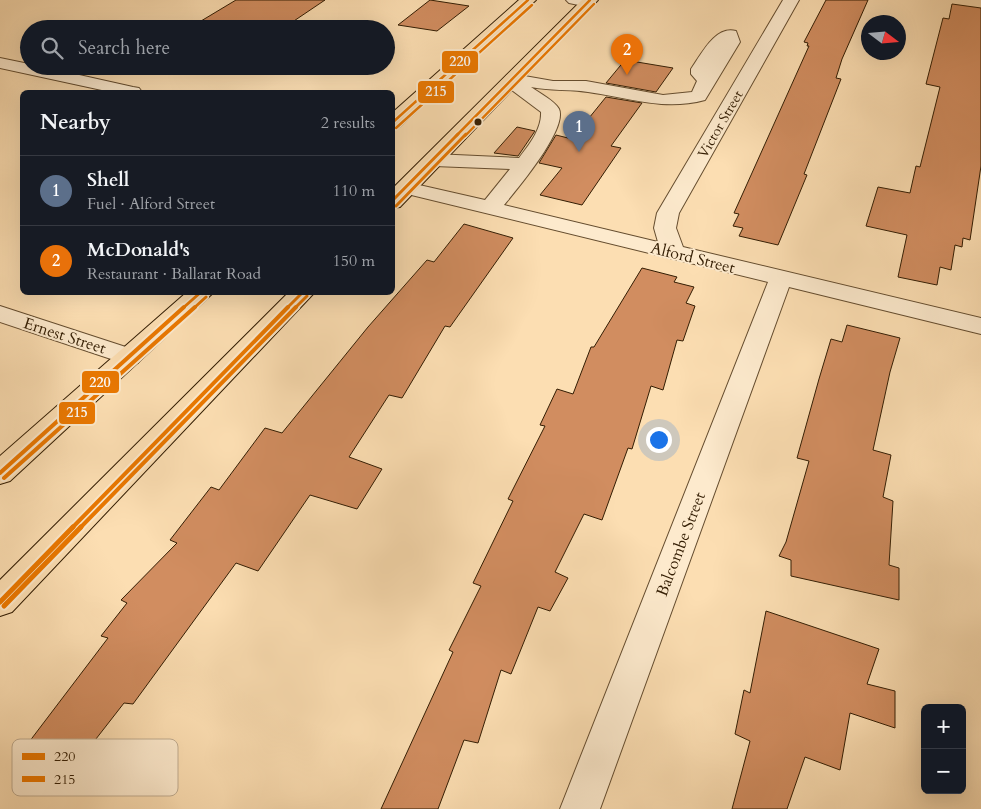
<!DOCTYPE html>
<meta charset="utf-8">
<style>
body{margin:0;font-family:Cardo,serif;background:#242831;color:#f1f3f6}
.controls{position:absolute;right:15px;bottom:15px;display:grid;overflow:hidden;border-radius:8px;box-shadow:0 5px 20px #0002}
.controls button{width:45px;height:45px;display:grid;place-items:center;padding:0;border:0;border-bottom:1px solid #363941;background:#171b24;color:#f1f3f6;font:25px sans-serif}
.compass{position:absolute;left:861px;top:15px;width:45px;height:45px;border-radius:50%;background:#171b24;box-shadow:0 5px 20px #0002;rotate:106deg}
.you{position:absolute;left:658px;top:439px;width:18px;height:18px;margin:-12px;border:4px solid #fff;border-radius:50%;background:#1a73e8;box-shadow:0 0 0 8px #1a73e833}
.badge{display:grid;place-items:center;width:32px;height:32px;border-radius:50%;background:#1a73e8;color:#fff;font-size:16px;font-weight:700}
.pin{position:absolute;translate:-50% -41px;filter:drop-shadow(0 1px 2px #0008)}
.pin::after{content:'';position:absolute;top:26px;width:18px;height:15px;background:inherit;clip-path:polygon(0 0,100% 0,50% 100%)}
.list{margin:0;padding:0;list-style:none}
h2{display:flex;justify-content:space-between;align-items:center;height:65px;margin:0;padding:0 20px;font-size:21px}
h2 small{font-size:16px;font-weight:400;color:#9ea1a6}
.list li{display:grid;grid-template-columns:32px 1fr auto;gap:15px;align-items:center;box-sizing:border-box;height:70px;padding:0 20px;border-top:1px solid #363941}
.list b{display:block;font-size:19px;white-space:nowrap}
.list p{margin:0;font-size:16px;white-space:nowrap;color:#9ea1a6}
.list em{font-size:16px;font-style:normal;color:#9ea1a6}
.icon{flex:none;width:28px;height:28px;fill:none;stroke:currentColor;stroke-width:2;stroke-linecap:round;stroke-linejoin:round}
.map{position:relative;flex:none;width:981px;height:809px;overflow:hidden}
.search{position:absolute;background:#171b24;box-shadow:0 5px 20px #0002;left:20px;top:20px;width:375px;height:55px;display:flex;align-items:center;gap:12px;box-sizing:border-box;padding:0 18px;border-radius:28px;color:#9ea1a6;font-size:19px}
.panel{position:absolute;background:#171b24;box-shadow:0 5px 20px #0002;left:20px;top:90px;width:375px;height:205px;border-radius:8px}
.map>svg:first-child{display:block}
.building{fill:#d18d60;stroke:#331d03}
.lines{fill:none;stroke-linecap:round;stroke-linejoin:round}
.minor-casing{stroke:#654d2f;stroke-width:2}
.highway-casing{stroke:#331d03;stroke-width:2}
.minor{fill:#fdeacd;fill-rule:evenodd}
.highway{fill:#fcdeb2;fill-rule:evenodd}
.bus-1-far3-casing{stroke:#fdeacd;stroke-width:5}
.bus-1-far2-casing{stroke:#fdeacd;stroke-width:6}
.bus-1-far1-casing{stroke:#fdeacd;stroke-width:8}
.bus-1-casing{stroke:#fdeacd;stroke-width:9}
.bus-2-far3-casing{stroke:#fdeacd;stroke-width:5}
.bus-2-far2-casing{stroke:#fdeacd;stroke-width:6}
.bus-2-far1-casing{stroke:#fdeacd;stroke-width:8}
.bus-2-casing{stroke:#fdeacd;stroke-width:9}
.bus-1-far3{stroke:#eb7800;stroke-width:2.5}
.bus-1-far2{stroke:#eb7800;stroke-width:3}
.bus-1-far1{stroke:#eb7800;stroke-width:4}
.bus-1{stroke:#eb7800;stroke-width:5}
.bus-2-far3{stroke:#eb7800;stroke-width:2.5}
.bus-2-far2{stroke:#eb7800;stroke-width:3}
.bus-2-far1{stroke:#eb7800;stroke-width:4}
.bus-2{stroke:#eb7800;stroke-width:5}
.bus-dot{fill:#331d03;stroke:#fdeacd;stroke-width:2}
.labels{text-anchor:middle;stroke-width:4;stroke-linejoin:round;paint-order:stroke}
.far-street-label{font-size:14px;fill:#331d03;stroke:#fdeacd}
.street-label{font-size:16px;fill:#331d03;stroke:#fdeacd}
.key{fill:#fdeacd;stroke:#c0ac90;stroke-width:1}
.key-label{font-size:14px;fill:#331d03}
.line-badge{stroke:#fdeacd;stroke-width:2}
.badge-label{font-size:14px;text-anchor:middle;font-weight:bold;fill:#fff}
</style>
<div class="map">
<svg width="981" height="809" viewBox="0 0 981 809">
<rect width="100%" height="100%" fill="#fcdeb2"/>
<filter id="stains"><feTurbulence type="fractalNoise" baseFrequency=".004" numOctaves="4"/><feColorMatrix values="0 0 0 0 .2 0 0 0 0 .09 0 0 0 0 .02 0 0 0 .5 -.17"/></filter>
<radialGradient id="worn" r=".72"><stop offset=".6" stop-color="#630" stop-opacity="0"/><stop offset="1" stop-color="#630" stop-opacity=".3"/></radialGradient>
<path class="building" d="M236 0H325L282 29H243L201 21Z
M430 0 469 6 437 31 398 25Z
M826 0H868L842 59 836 78 841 79 804 174 807 175 778 245 739 236 743 228 733 226 739 214 734 213 809 46H807L808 43 804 42Z
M952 4 981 8V166L970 240 963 238 962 247 955 245 951 270 940 267 937 285 898 277 907 235 866 226 878 187 910 193 916 166 920 167 940 87 926 84 943 18 949 19Z
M625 60 673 68 656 92 606 83Z
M606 97 642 103 611 146 621 148 582 205 540 195 562 168 539 163 556 135 572 139Z
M517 127 535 131 518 156 494 153Z
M464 224 513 238 450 327 445 326 402 398 389 395 349 457 382 469 357 509 310 495 258 571 236 563 133 704 124 703 78 762 26 746 108 638 101 636 127 603 121 600 177 543 170 540 211 487 219 490 265 428 282 433 368 327 427 260 434 262Z
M642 268 677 277 674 282 694 287 686 303 695 306 683 341 677 340 663 390 651 386 632 449 628 448 602 520 584 514 555 572 568 578 550 611 538 607 511 674 501 670 478 743 464 740 438 809H381L453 652 449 650 481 586 473 583 513 501 508 499 545 426 540 425 557 389 573 394 591 347H594Z
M847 325 900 338 890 372 873 450 891 455 883 497 893 501 889 565 899 568V600L791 576V560L779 556 786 542 809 461 797 458 819 379 831 339 842 342Z
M766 611 879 649 867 684 895 691V728L850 713 840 770 805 757 787 809H732L750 741 735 734 744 690 750 693Z"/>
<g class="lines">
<g class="minor-casing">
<path id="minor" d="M566 0H594L596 2 588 7 569 3Z
M783 0H799L679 213 676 228 683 247 981 318V334L789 287 600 809H560L768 282 399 192 396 188 399 184 406 182 485 200 510 169 434 166 427 164 424 160 427 156 434 154 519 158C529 145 542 129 541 112L505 85 502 81 507 75 513 74 553 81H586L663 95 692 92 697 81 691 74V69C701 55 715 25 736 31L740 42 705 100C664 111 630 98 588 92 569 89 550 91 531 87 539 93 555 101 559 109 568 129 517 189 504 205L658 242 654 228 657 213Z
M0 58 29 64V66H39L133 87 139 88 142 92H111L0 68Z
M0 306 138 351 142 357 138 363 129 365 0 322Z"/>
</g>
<g class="highway-casing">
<path id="highway" d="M519 0H536L399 127 392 129V113Z
M582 0H598L400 207 392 208V189Z
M187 292H214L10 481 0 484V456Z
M289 292H315L12 612 0 616V580Z"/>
</g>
<use href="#minor" class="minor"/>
<use href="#highway" class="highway"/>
<g class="bus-1-far3-casing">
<path id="bus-1-far3" d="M392 123 528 0
M456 136 590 0"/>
</g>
<g class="bus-1-far2-casing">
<path id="bus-1-far2" d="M392 201 458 134
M183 308 201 292
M287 308 303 292"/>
</g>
<g class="bus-1-far1-casing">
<path id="bus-1-far1" d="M0 473 184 307
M72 528 288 307"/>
</g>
<g class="bus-1-casing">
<path id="bus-1" d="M0 602 73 527"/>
</g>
<g class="bus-2-far3-casing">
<path id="bus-2-far3" d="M396 128 532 5
M465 136 594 4"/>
</g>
<g class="bus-2-far2-casing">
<path id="bus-2-far2" d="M396 206 466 134
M194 308 206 297
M295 308 307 296"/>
</g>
<g class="bus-2-far1-casing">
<path id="bus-2-far1" d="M4 478 195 307
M80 528 296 307"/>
</g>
<g class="bus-2-casing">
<path id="bus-2" d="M4 606 81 527"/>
</g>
<use href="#bus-1-far3" class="bus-1-far3"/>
<use href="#bus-1-far2" class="bus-1-far2"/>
<use href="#bus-1-far1" class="bus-1-far1"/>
<use href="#bus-1" class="bus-1"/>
<use href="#bus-2-far3" class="bus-2-far3"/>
<use href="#bus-2-far2" class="bus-2-far2"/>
<use href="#bus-2-far1" class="bus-2-far1"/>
<use href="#bus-2" class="bus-2"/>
</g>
<circle class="bus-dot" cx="478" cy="122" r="4.5"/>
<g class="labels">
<g class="far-street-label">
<text transform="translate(720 124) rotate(-60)" y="5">Victor Street</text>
</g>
<g class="street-label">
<text transform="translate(693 257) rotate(14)" y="6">Alford Street</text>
<text transform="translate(65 335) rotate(18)" y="6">Ernest Street</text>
<text transform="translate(680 544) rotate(-69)" y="6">Balcombe Street</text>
</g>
</g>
<rect x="12" y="739" width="166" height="57" rx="8" class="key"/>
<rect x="22" y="753" width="23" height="7" fill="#eb7800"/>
<rect x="22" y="776" width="23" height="6" fill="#eb7800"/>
<g class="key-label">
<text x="54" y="761">220</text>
<text x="54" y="784">215</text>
</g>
<g class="line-badge">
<rect x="441" y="50" width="38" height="24" rx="5" fill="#eb7800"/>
<rect x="417" y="80" width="38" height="24" rx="5" fill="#eb7800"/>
<rect x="81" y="370" width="39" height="24" rx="5" fill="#eb7800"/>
<rect x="58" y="401" width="38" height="24" rx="5" fill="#eb7800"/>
</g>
<g class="badge-label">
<text x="460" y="66">220</text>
<text x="436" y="96">215</text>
<text x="100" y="387">220</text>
<text x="77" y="417">215</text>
</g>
<rect width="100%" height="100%" filter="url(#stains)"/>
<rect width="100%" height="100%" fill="url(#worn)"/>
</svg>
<div class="controls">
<button>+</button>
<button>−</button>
</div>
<svg class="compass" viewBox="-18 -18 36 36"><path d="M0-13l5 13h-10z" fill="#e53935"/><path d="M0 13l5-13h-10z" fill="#9ea1a6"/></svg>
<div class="you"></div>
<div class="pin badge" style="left:579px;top:152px;background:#5c6f8a">1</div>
<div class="pin badge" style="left:627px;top:75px;background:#e8710a">2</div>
<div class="search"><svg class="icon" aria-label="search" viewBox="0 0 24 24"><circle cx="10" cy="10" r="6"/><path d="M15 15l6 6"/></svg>Search here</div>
<section class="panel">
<h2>Nearby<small>2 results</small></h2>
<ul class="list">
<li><span class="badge" style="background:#5c6f8a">1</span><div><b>Shell</b><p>Fuel · Alford Street</p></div><em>110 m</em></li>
<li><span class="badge" style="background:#e8710a">2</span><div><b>McDonald's</b><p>Restaurant · Ballarat Road</p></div><em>150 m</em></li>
</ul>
</section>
</div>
